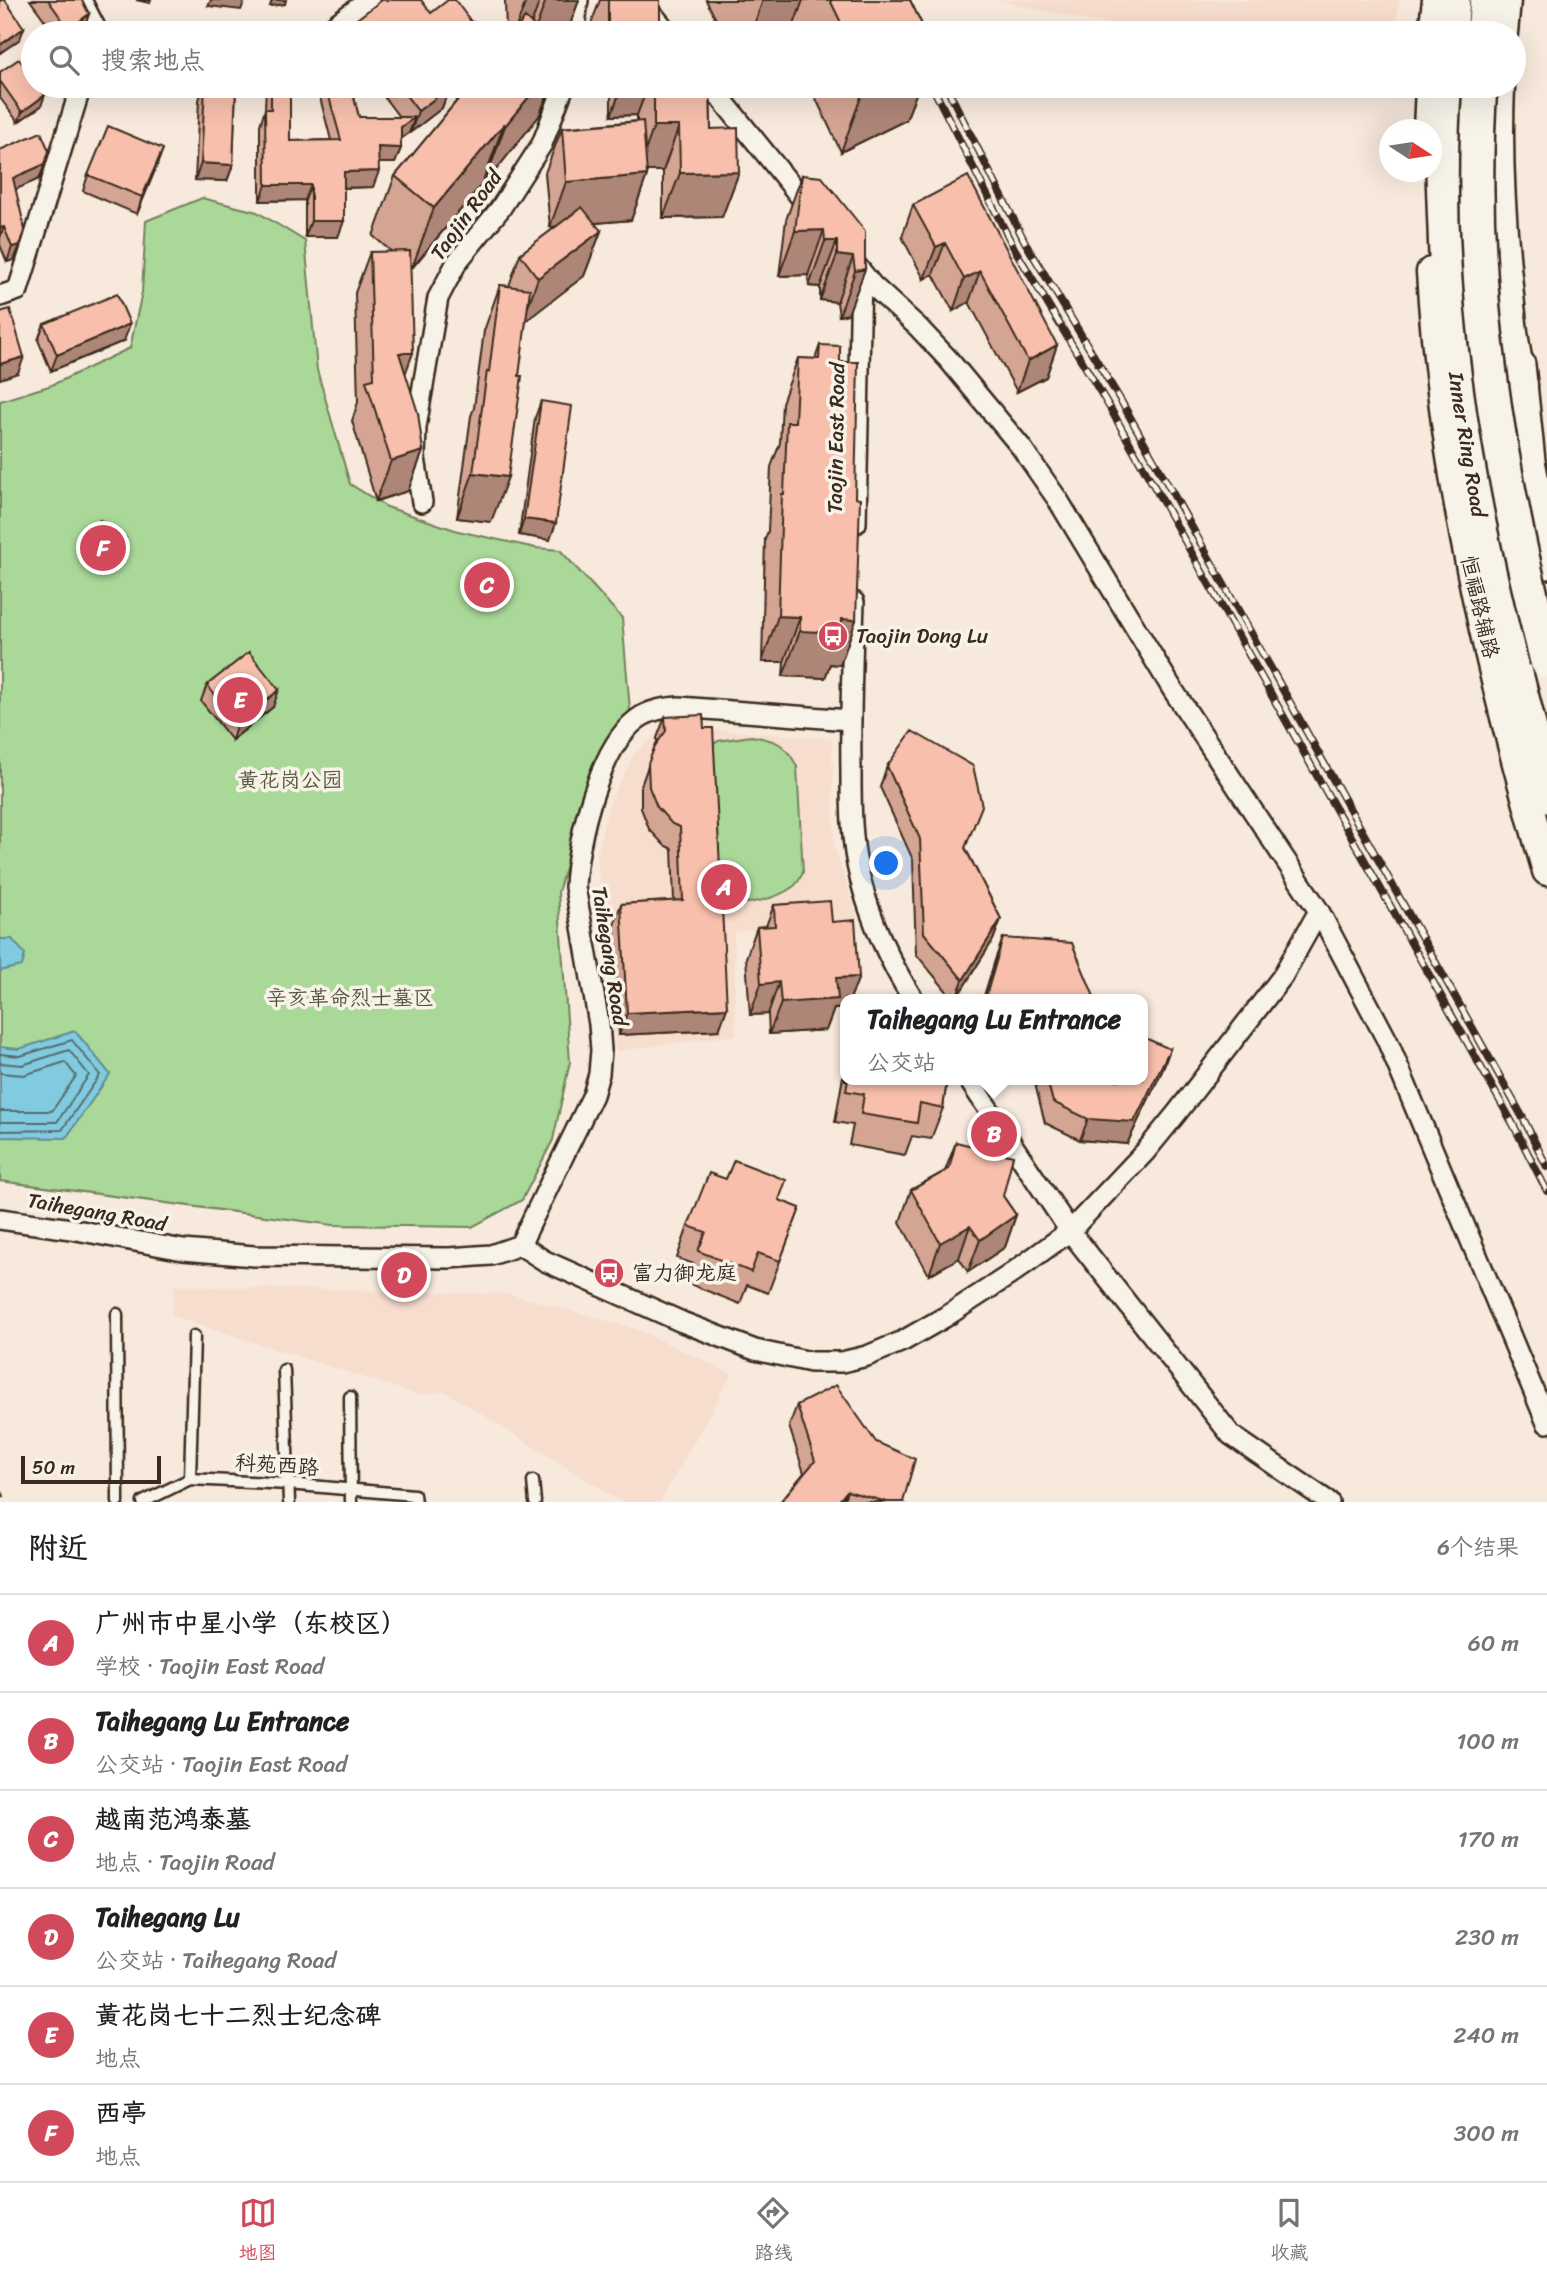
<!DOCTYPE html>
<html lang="zh">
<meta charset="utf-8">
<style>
body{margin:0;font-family:Sriracha,"LXGW WenKai TC",sans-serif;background:#f2f2f2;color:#202124}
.compass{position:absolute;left:1379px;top:119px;width:63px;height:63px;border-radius:50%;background:#fff;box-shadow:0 7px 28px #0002;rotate:102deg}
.scale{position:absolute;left:21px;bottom:18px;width:140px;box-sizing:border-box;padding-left:7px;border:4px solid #3b2a1e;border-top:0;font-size:19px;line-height:24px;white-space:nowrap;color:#3b2a1e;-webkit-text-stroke:5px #f7f3e8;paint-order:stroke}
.you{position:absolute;left:887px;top:864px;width:24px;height:24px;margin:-18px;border:5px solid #fff;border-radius:50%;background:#1a73e8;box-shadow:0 0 0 10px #1a73e833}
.badge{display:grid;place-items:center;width:46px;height:46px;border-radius:50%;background:#d1495b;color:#fff;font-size:23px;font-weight:700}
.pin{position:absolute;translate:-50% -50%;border:4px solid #fff;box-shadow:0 2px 7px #0006}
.popup{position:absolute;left:840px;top:994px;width:308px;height:91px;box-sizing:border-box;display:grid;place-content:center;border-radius:14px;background:#fff;filter:drop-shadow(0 2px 5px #0005);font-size:23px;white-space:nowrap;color:#757577}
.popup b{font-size:26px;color:#202124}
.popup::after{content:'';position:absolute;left:50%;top:100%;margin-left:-14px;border:14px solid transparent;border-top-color:#fff}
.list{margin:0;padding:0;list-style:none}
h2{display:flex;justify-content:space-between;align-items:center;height:91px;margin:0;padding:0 28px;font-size:30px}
h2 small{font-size:23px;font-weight:400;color:#757577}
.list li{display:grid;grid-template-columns:46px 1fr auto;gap:21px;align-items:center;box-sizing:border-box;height:98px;padding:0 28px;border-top:2px solid #e0e0e0}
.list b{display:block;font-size:26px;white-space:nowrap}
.list p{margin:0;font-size:23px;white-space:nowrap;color:#757577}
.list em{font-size:23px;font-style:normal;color:#757577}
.icon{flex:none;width:38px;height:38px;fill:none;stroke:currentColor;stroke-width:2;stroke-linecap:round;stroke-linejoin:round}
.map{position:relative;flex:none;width:1547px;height:1502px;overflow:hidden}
.search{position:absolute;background:#fff;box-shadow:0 7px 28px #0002;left:21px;right:21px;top:21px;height:77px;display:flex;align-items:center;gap:18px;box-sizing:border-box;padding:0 24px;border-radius:38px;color:#757577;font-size:26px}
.sheet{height:679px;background:#fff}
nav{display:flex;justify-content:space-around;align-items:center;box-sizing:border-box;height:98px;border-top:2px solid #e0e0e0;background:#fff;font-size:19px;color:#757577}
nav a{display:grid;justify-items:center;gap:4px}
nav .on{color:#d1495b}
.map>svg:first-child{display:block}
.built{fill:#f7ddce}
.green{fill:#a9d898;stroke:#72815b;stroke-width:2}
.water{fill:#80cbe0;stroke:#648b92;stroke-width:2}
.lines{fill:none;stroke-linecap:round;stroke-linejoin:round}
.shore{stroke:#576a6c;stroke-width:2}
.service-casing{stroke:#3b2a1e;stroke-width:15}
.minor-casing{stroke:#3b2a1e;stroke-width:24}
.secondary-casing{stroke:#3b2a1e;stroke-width:33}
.trunk-casing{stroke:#3b2a1e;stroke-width:38}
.service{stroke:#f7f3e8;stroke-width:10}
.minor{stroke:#f7f3e8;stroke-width:19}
.secondary{stroke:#f7f3e8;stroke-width:28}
.trunk{stroke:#f7f3e8;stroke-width:33}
.rail-casing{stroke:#3b2a1e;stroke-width:8}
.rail{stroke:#f7f3e8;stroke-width:5;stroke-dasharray:16;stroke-linecap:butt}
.trunk-bridge-casing{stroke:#3b2a1e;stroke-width:38;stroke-linecap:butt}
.trunk-bridge{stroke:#f7f3e8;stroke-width:33}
.wall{fill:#d5a594;stroke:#3b2a1e;stroke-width:2}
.shaded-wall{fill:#ae8678;stroke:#3b2a1e;stroke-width:2}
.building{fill:#f8c0ac;stroke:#3b2a1e;stroke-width:2}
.labels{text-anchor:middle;stroke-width:7;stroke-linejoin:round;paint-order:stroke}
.street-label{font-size:21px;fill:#3b2a1e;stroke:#f7f3e8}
.poi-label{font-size:21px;fill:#3b2a1e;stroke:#f7f3e8;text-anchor:start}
.park-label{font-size:21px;fill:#56563c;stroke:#f7f3e8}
</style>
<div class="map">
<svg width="1547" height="1502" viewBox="0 0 1547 1502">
<rect width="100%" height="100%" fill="#f7e9dc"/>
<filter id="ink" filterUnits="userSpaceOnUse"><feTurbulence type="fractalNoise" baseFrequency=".0143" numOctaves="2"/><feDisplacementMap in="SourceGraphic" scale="14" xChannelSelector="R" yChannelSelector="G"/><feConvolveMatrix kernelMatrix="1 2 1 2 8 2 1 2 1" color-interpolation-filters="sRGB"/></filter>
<g filter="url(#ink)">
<path class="built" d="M997 0H1399L1395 33H1143Z
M668 726 832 739 834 845 858 919 734 932 736 1035 616 1051 597 855 608 806 634 754Z
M174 1286 510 1294 636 1329 732 1374 660 1502H622L445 1391 419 1395 172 1316Z"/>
<path class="green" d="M202 198 257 212 305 241 317 370 350 484 387 507 458 531 536 548 560 550 622 618 630 710 590 784 558 892 570 1062 553 1140 522 1200 472 1227 333 1225 0 1181V401L52 385 130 348 142 292 146 221Z
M751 736C776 740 786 743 797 767L803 872C801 877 798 883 794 886 779 898 741 909 723 900 719 898 717 895 714 892L709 748 718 741Z"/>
<path class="water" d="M0 939H12L25 954 22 966 0 971Z
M75 1031 110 1074 66 1138 0 1137V1047L19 1049Z"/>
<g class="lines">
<path class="shore" d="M0 1054 20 1056 72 1040 100 1075 62 1130 0 1131
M0 1063 22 1065 69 1050 89 1075 57 1122H0
M0 1073 24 1075 65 1062 76 1076 52 1111H0"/>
<g class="service-casing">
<path id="service" d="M117 1314 118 1502
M284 1370 289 1502
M350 1397 351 1502
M190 1479 194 1336
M533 1481 535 1502
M143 1502 190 1479 288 1484 414 1495 415 1502"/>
</g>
<g class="minor-casing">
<path id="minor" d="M81 0 98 33
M641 0 668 33
M324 33 369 0
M574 33 578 0
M711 86 811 210
M0 296 18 290 81 86
M422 502 415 458 416 427 438 298 457 262 500 209 542 144 564 86
M856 523 861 272
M854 602C852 658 850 715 851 772 851 807 851 843 860 878 871 921 889 961 913 999
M1319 911 1387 1040 1547 1423
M969 1080 1070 1231 1231 1435 1329 1502
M0 1219 71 1229 183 1250 254 1256 449 1258 491 1255 520 1245 545 1261 682 1322 755 1350 811 1362H842L867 1356 903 1341 945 1317 1008 1276 1070 1231 1145 1152 1176 1114 1282 977 1319 911 1173 690 1058 500 1021 447 948 359 918 327 872 285 848 255
M520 1245 593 1095 599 1074 601 1050 599 1024 575 887C577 841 600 741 642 716 654 709 666 708 679 707L850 720"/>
</g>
<g class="secondary-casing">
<path id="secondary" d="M1433 33 1437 0
M1503 33 1506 0
M1500 86C1497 155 1501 225 1509 295 1512 325 1515 355 1523 385
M1428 130 1430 86
M1431 272C1443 476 1490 675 1547 871"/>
</g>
<g class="trunk-casing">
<g id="trunk">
<path d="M1450 33 1453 0"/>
<path d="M1484 33 1487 0"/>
<path id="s1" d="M1446 86 1443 174 1447 283 1458 391 1486 556 1547 796"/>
<path d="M1518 365 1528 461 1547 562"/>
</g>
</g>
<use href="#service" class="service"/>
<use href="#minor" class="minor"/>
<use href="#secondary" class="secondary"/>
<use href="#trunk" class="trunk"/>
<g class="rail-casing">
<path id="rail" d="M932 86 1014 248 1110 408 1513 1124 1547 1191
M946 86 1025 242 1121 401 1523 1118 1547 1167"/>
</g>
<use href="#rail" class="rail"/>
<g class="trunk-bridge-casing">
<path id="trunk-bridge" d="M1480 86C1466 280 1499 474 1547 661"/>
</g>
<use href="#trunk-bridge" class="trunk-bridge"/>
</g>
<path class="wall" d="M30 0H82L89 14 83 30 79 33H54Z
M136 0H151L150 3Z
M505 0H579L567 33H506Z
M600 0H660V33H592L591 24Z
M706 0H910L926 33H723Z
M431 13 472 23 468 33H351L357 19Z
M0 72 41 106 18 122 0 98Z
M204 86H236L233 165 227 181 195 180 199 100Z
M266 86H290V141L331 140 317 86H351L359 117H399L376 86H447L449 88 442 108 411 132 410 131 401 139V148L395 163H378L373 187 344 188 338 237H305V200L260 201V125L265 109Z
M469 86H551L539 116 484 185 482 184 412 268 410 267 405 374 423 451 408 491 376 501 352 421 358 402 355 293 370 252H392L373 236 395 176Z
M611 86H710L711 129 739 172 722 217 663 218V171H647V175L631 220 594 223 601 231 584 276 526 320 491 522 457 518 471 416 474 408 484 331 500 285 509 286 520 254 557 226 550 227 545 173 562 128 637 121V115L611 116Z
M810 86H919L906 120 841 152Z
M0 150 45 164 39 179 15 189 20 245 14 260 7 262 0 245Z
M157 165 137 214 83 191 88 175Z
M802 175 865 269 848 314 839 316 837 302 820 300V287L809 286 808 275 779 276 786 220Z
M913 205 1057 345 1046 377 1017 392 969 302 953 311 933 274 924 279 902 237Z
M44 324 124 341 51 371 38 340Z
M820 345 840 362 855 498 856 620 840 665 830 664 825 678 783 676 784 662H762L765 539 768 531 771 467 780 443 782 403 798 358 815 359Z
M541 401 550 540 519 535 535 418Z
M89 536 122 548 110 565 85 547Z
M207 685 273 707 232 740 201 701Z
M665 717 727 1008 719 1030 619 1035 614 925 621 904 674 901 672 849 664 845 649 829 641 808V786L655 746 657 742V738Z
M887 766 966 849 1001 919 993 940 956 999H953L916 954 913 860 880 787Z
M774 905 832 922 845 999V1008L834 1009 826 1030 769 1034 768 1014 750 1015 746 958 757 927 766 926Z
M1003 938 1095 999H983L995 960Z
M1170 1049 1162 1071 1127 1144 1080 1140 1045 1123 1034 1080H1143Z
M845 1065V1080H947L943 1108 931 1139 912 1136 905 1155 849 1145 853 1125 835 1122Z
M956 1142 1003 1196 1016 1215 1005 1247 968 1272 959 1258 929 1275 900 1222 911 1190 945 1171Z
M779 1200 800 1208 768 1293 747 1285 740 1304 687 1283 694 1264 677 1258 688 1226Z
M797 1405 903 1502H780L804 1473 789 1426Z"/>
<path class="shaded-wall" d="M211 0H245L241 10 208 6Z
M272 0H286L285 4 270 6Z
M540 0 528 33H514L526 1Z
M546 0H579L567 33H534Z
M763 0H803L791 33H751Z
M89 14 83 30 79 33H67L69 29Z
M472 23 468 33H462L464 29Z
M627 26 624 33H606L608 27Z
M24 28 20 39 0 53V45Z
M538 86H551L539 116 484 185 505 126Z
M622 86H648L637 115 611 116Z
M865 86H919L906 120 841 152Z
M449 88 442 108 411 132 418 111Z
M45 95 41 106 18 122 22 112Z
M415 117 409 133 395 143 401 127Z
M504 124 482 184 412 268 434 208Z
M654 126H679L663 171H638Z
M378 147 401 148 395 163H372Z
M163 149 157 165 137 214 142 197Z
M201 163 233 165 227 181 195 180Z
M45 164 39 179 8 193 13 178Z
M379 171 373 187 338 188 344 172Z
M739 172 722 217 663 218 680 173Z
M647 175 631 220 550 227 566 182Z
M266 185H311L305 200 260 201Z
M311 221H344L338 237H305Z
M4 227 0 238V228Z
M824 230 808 275 779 276 795 231Z
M601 231 584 276 522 324 538 278Z
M825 241H837L820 287 809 286Z
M945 243 933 274 924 279 936 247Z
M20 245 14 260 7 262 12 247Z
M837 255 853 257 837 302 820 300Z
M865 269 848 314 839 316 855 271Z
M980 271 969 302 953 311 964 279Z
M130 324 124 341 51 371 57 355Z
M1057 345 1046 377 1017 392 1028 361Z
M399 353H413L398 393Z
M24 357 18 373 0 379V364Z
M423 451 408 491 376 501 391 461Z
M473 473 508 477 491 522 457 518Z
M524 519 556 523 550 540 519 535Z
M126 538 122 548 110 565 114 554Z
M778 616 800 617 784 662H762Z
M842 619 856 620 840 665 830 664 825 678 783 676 800 631Z
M279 690 273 707 232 740 237 723Z
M1001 919 993 940 956 999 963 980Z
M859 977 850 999H845V1008L834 1009 826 1030 769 1034 781 1003 836 978Z
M779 982 768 1014 750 1015 761 984Z
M727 1008 719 1030 619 1035 627 1013Z
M1170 1049 1162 1071 1127 1144 1080 1140 1088 1119Z
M1016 1215 1005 1247 968 1272 980 1240Z
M970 1226 959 1258 929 1275 940 1243Z
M847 1491 843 1502H838Z"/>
<path class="building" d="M0 0H5L24 28 0 45Z
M48 0H82L89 14 69 29Z
M382 0H421L431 13 448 0H455L472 23 464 29 467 33H367L357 19Z
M608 0H660V33H627V26L608 27Z
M830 0H910L926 33H846Z
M525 18 543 33H513Z
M19 59 33 79V86H38L45 95 22 112 0 81V72Z
M205 86H236L233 165 201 163Z
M271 86H290V141L341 140 326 86H351L359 117H415L401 127V148L378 147 379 171 344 172V221H311V185H266L265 109H271Z
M399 86H447L449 88 418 111Z
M469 86H538L505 126 504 124 434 208 395 176Z
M654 86H710L711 129 738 128 739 172 680 173 679 126H654Z
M643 121 647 175 566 182 562 128Z
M108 126 163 149 142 197 88 175Z
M41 132 49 151 45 164 13 178 25 230 20 245 12 247 4 227 0 228V150Z
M802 175 822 177 865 231V269L855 271 853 257 837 255V241H825L824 230 795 231Z
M968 176 1057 345 1028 361 980 271 964 279 945 243 936 247 913 205Z
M582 207 601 231 538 278 520 254Z
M410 251 413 353H399L418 413 423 451 391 461 366 381 374 379 370 252Z
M500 285 530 289 519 376H522L508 477 473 473 487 371 489 372Z
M117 294 130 324 57 355 44 324Z
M10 309 24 357 0 364V312Z
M820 345 840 346V362H858L855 498 860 499 856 620 842 619 841 633 800 631V617L778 616 782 494H784L787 422H795L798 358 819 359Z
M541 401 572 406 556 523 524 519Z
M100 520 126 538 114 554 89 536Z
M249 652 279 690 237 723 207 685Z
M703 715 704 728H713L727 1008 627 1013 621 904 683 900 680 827 672 824 657 807 649 787 648 764 655 746 666 731 665 717Z
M912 731 973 766 982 806 965 848 1001 919 963 980 924 933 920 839 887 766Z
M830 901 832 922 855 920 859 977 836 978 838 999 781 1003 779 982 761 984 757 927 775 926 774 905Z
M1003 938 1072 943 1095 999H990L986 996Z
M1143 1037 1170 1049 1134 1122 1088 1119 1053 1102 1047 1080H1143Z
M848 1080H947L943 1108 920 1103 917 1123 861 1114 864 1094 846 1091Z
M956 1142 1013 1156 1003 1196 1016 1215 980 1240 970 1226 940 1243 911 1190 949 1169Z
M734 1160 786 1180 779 1200 800 1208 780 1261 758 1253 751 1272 698 1251 706 1232 688 1226 709 1173 726 1179Z
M836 1385 876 1442 915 1459 903 1502H887L847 1491 838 1502H780L815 1461 797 1405Z
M0 1488 4 1496 0 1498Z"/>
</g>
<defs>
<g id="bus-disc" transform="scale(1.575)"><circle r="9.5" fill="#d1495b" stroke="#f7f3e8"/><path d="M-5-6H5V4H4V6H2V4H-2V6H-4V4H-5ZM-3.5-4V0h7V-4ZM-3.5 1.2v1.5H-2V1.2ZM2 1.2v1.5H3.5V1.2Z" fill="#fff"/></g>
</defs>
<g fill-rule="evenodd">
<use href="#bus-disc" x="833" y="636"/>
<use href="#bus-disc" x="609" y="1273"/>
</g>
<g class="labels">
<g class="street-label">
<text transform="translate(466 215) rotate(-54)" y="7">Taojin Road</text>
<text transform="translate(836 438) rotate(-89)" y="7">Taojin East Road</text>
<text dy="7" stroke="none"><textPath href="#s1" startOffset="360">Inner Ring Road</textPath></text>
<text transform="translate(1480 607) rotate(77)" y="7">恒福路辅路</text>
<text transform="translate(610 956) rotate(81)" y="7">Taihegang Road</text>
<text transform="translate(97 1212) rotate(10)" y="7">Taihegang Road</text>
<text transform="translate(277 1465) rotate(4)" y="7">科苑西路</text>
</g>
<g class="poi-label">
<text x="856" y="643">Taojin Dong Lu</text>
<text x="632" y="1280">富力御龙庭</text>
</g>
<g class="park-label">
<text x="290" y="787">黄花岗公园</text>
<text x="350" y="1005">辛亥革命烈士墓区</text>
</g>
</g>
</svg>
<svg class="compass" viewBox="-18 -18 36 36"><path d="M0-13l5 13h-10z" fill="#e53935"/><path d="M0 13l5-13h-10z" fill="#757577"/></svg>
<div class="scale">50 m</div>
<div class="you"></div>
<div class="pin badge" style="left:724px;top:887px">A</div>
<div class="pin badge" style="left:994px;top:1134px">B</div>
<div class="popup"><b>Taihegang Lu Entrance</b>公交站</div>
<div class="pin badge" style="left:487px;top:585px">C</div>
<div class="pin badge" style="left:404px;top:1275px">D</div>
<div class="pin badge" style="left:240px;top:700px">E</div>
<div class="pin badge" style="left:103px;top:548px">F</div>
<div class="search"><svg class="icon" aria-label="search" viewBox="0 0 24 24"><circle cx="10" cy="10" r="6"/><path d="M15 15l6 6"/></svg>搜索地点</div>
</div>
<section class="sheet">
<h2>附近<small>6个结果</small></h2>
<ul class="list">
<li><span class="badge">A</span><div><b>广州市中星小学（东校区）</b><p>学校 · Taojin East Road</p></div><em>60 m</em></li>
<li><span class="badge">B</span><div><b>Taihegang Lu Entrance</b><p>公交站 · Taojin East Road</p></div><em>100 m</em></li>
<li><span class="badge">C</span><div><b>越南范鸿泰墓</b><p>地点 · Taojin Road</p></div><em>170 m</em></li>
<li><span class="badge">D</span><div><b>Taihegang Lu</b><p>公交站 · Taihegang Road</p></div><em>230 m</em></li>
<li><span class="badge">E</span><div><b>黄花岗七十二烈士纪念碑</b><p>地点</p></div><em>240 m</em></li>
<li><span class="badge">F</span><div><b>西亭</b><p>地点</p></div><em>300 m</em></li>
</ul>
</section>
<nav>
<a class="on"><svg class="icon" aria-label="map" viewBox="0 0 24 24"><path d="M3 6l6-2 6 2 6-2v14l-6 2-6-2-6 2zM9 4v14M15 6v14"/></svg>地图</a>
<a><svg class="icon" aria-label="directions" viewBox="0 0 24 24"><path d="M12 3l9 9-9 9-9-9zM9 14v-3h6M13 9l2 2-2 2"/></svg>路线</a>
<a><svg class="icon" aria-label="saved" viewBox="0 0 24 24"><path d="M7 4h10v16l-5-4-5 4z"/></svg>收藏</a>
</nav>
